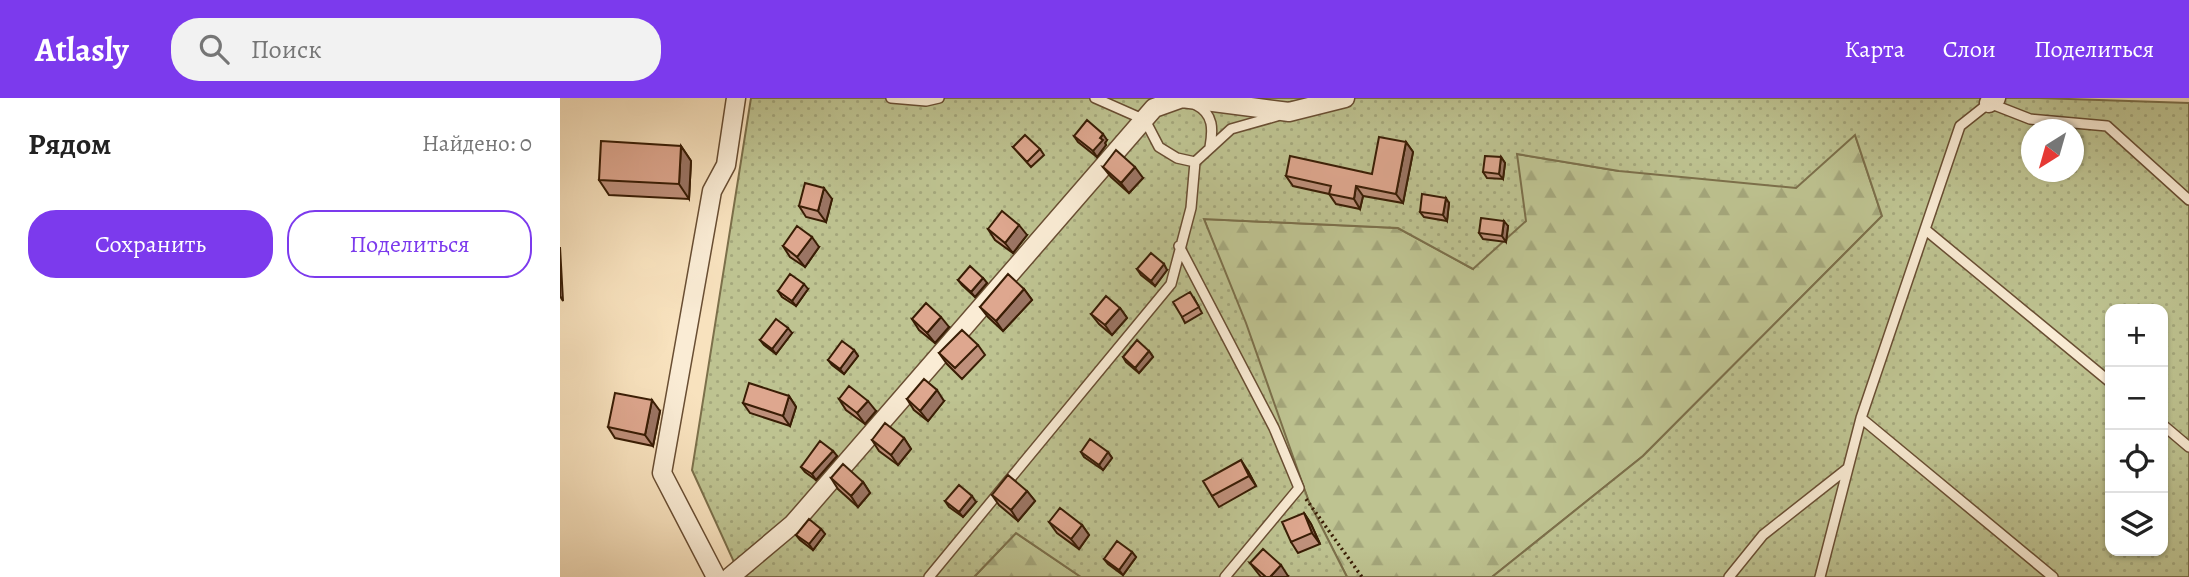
<!DOCTYPE html>
<html lang="ru">
<meta charset="utf-8">
<style>
body{margin:0;font-family:Alegreya,serif;background:#f2f2f2;color:#222}
.controls{position:absolute;right:21px;bottom:21px;display:grid;overflow:hidden;border-radius:14px;box-shadow:0 2px 5px #0004}
.controls button{width:63px;height:63px;display:grid;place-items:center;padding:0;border:0;border-bottom:2px solid #e0e0e0;background:#fff;color:#222;font:35px sans-serif}
.compass{position:absolute;left:1461px;top:21px;width:63px;height:63px;border-radius:50%;background:#fff;box-shadow:0 2px 5px #0004;rotate:217deg}
.list{margin:0;padding:0;list-style:none}
h2{display:flex;justify-content:space-between;align-items:center;height:91px;margin:0;padding:0 28px;font-size:30px}
h2 small{font-size:23px;font-weight:400;color:#767676}
.actions{display:flex;gap:14px;padding:21px 28px}
.actions a{flex:1;padding:16px 0;border:2px solid #7c3aed;border-radius:28px;text-align:center;font-size:24px;color:#7c3aed}
.actions .main{background:#7c3aed;color:#fff}
.icon{flex:none;width:38px;height:38px;fill:none;stroke:currentColor;stroke-width:2;stroke-linecap:round;stroke-linejoin:round}
.map{position:relative;flex:none;width:1629px;height:479px;overflow:hidden}
header{display:flex;align-items:center;gap:42px;box-sizing:border-box;height:98px;padding:0 35px;background:#7c3aed;color:#fff}
header strong{font-size:33px}
nav{display:flex;gap:38px;margin-inline-start:auto;font-size:24px}
.search{width:490px;height:63px;background:#f2f2f2;display:flex;align-items:center;gap:18px;box-sizing:border-box;padding:0 24px;border-radius:28px;color:#767676;font-size:26px}
main{display:flex}
aside{flex:1;background:#fff}
.map>svg:first-child{display:block}
.forest{fill:url(#forest-firs);stroke:#7c704b;stroke-width:2}
.garden{fill:url(#garden-dots);stroke:#7c704b;stroke-width:2;fill-rule:evenodd}
.lines{fill:none;stroke-linecap:round;stroke-linejoin:round}
.service-casing{stroke:#694e33;stroke-width:12}
.minor-casing{stroke:#694e33;stroke-width:21}
.path{stroke:#391d05;stroke-width:3.5;stroke-dasharray:2 3.5;stroke-linecap:butt}
.service{stroke:#faecd5;stroke-width:9}
.minor{stroke:#faecd5;stroke-width:18}
.wall{fill:#bf907b;stroke:#391d05;stroke-width:2}
.shaded-wall{fill:#9b7564;stroke:#391d05;stroke-width:2}
.building{fill:#dea78f;stroke:#391d05;stroke-width:2}
</style>
<header>
<strong>Atlasly</strong>
<div class="search"><svg class="icon" aria-label="search" viewBox="0 0 24 24"><circle cx="10" cy="10" r="6"/><path d="M15 15l6 6"/></svg>Поиск</div>
<nav><a>Карта</a><a>Слои</a><a>Поделиться</a></nav>
</header>
<main>
<aside>
<h2>Рядом<small>Найдено: 0</small></h2>
<ul class="list">
</ul>
<div class="actions"><a class="main">Сохранить</a><a>Поделиться</a></div>
</aside>
<div class="map">
<svg width="1629" height="479" viewBox="0 0 1629 479">
<defs>
<pattern id="forest-firs" width="22" height="20" patternUnits="userSpaceOnUse" patternTransform="scale(1.75)"><rect width="22" height="20" fill="#bec391"/><path d="M5 1l3.5 6h-7zM16 11l3.5 6h-7z" fill="#a4a77c"/></pattern>
<pattern id="garden-dots" width="8" height="8" patternUnits="userSpaceOnUse" patternTransform="scale(1.75)"><rect width="8" height="8" fill="#bec391"/><path d="M2 2h.1M6 6h.1" fill="none" stroke="#a4a77c" stroke-width="1.8" stroke-linecap="round"/></pattern>
</defs>
<rect width="100%" height="100%" fill="#f8e2be"/>
<filter id="stains"><feTurbulence type="fractalNoise" baseFrequency=".00286" numOctaves="4"/><feColorMatrix values="0 0 0 0 .2 0 0 0 0 .09 0 0 0 0 .02 0 0 0 .5 -.17"/></filter>
<radialGradient id="worn" r=".72"><stop offset=".6" stop-color="#630" stop-opacity="0"/><stop offset="1" stop-color="#630" stop-opacity=".3"/></radialGradient>
<path class="forest" d="M1295 37 1322 118 1083 358 932 479H787L749 404 644 121 838 130 913 171 957 56 1059 73Z
M456 435 521 479H414Z"/>
<path class="garden" d="M191 0H1479L1629 5V479H932L1083 358 1322 118 1295 37 1236 90 1059 73 957 56 966 123 913 171 838 130 644 121 686 225 749 404 787 479H521L456 435 414 479H170L174 464 132 372ZM1472 32H1514V74H1472ZM1550 211H1603V453H1550Z"/>
<g class="lines">
<g class="service-casing">
<path id="service" d="M331 0 366 3 379 0
M535 0 585 22 599 49 617 60 635 64
M636 7C654 16 653 32 650 49
M1367 133 1550 284
M619 148 714 330 739 390 665 479
M1301 320 1493 479
M1603 327 1629 349
M369 479 611 186 631 110 635 64 671 31 717 18
M1169 479 1203 437 1288 370
M1260 479 1301 320 1400 28 1429 5 1470 21 1547 28 1629 102"/>
</g>
<g class="minor-casing">
<path id="minor" d="M1429 5 1436 0
M156 479 102 375 152 93 166 67 176 0
M170 479 233 426 594 10 622 0 729 14 785 0"/>
</g>
<path class="path" d="M746 401 802 479"/>
<use href="#service" class="service"/>
<use href="#minor" class="minor"/>
</g>
<path class="wall" d="M514 38 547 42 545 45 546 47 537 59 518 44Z
M846 44 853 54 843 105 803 98 800 111 776 106 769 96 733 88 726 78 812 76Z
M121 48 131 63 129 101 49 97 39 82Z
M453 49 480 51 484 57 471 69Z
M941 59 945 65 943 81 927 80 923 74Z
M543 69 583 80 569 95 551 79Z
M272 101 266 124 246 119 239 108Z
M889 105 887 123 864 119 860 114Z
M948 128 946 144 923 141 919 135Z
M428 131 467 137 453 155 435 142Z
M223 148 259 149 245 169 230 159Z
M577 171 607 172 595 188 581 177Z
M423 180 427 185 415 199 402 187 398 182Z
M248 191 236 208 222 199 218 193Z
M464 191 472 202 443 233 428 219 420 209Z
M634 200 642 215 625 225 622 219Z
M560 210 567 220 552 237 539 226 531 216Z
M352 221 389 229 375 245 359 232Z
M232 235 216 256 204 247 200 242Z
M418 247 425 257 402 281 387 266 379 255Z
M294 252 298 258 284 276 272 267 268 262Z
M589 253 593 259 579 275 566 264 563 259Z
M229 298 236 309 230 328 190 315 183 305Z
M279 301 316 313 305 326 286 312Z
M347 301 384 303 368 323 354 312Z
M100 313 93 348 55 340 48 329Z
M344 340 351 351 338 367 319 353 312 342Z
M273 353 277 358 256 382 245 374 241 369Z
M521 354H548L552 360 543 372 524 359Z
M688 373 696 388 659 409 652 398Z
M271 380 303 384 310 395 298 409 278 391Z
M467 393 475 403 458 423 439 407 432 397Z
M385 403 416 404 403 419 389 409Z
M744 415 751 426 760 446 738 455 731 444Z
M489 424 522 427 529 437 519 451 497 435Z
M261 431 265 436 253 452 240 442 236 437Z
M572 454 576 459 563 477 548 466 544 461Z
M690 465 728 478 727 479H701Z"/>
<path class="shaded-wall" d="M543 36 547 42 545 45 546 47 537 59 533 53Z
M846 44 853 54 843 105 836 96Z
M121 48 131 63 129 101 119 86Z
M941 59 945 65 943 81 939 76Z
M575 69 583 80 569 95 561 85Z
M796 88 803 98 800 111 794 101Z
M264 90 272 101 266 124 258 113Z
M886 100 889 105 887 123 883 117Z
M944 123 948 128 946 144 942 138Z
M459 127 467 137 453 155 445 145Z
M252 139 259 149 245 169 237 159Z
M0 149 3 203 0 198Z
M604 166 607 172 595 188 591 183Z
M423 180 427 185 415 199 411 194Z
M244 186 248 191 236 208 232 203Z
M464 191 472 202 443 233 436 223Z
M560 210 567 220 552 237 545 227Z
M381 219 389 229 375 245 367 235Z
M228 230 232 235 216 256 212 251Z
M294 252 298 258 284 276 280 271Z
M589 253 593 259 579 275 575 270Z
M377 292 384 303 368 323 360 313Z
M229 298 236 309 230 328 223 318Z
M92 302 100 313 93 348 85 337Z
M308 303 316 313 305 326 297 315Z
M344 340 351 351 338 367 331 357Z
M273 353 277 358 256 382 252 376Z
M548 354 552 360 543 372 539 367Z
M681 362 688 373 696 388 689 378Z
M303 384 310 395 298 409 291 398Z
M467 393 475 403 458 423 451 412Z
M412 398 416 404 403 419 399 414Z
M744 415 751 426 760 446 752 435Z
M522 427 529 437 519 451 511 441Z
M261 431 265 436 253 452 249 446Z
M572 454 576 459 563 477 559 472Z
M721 467 728 478 727 479H710Z"/>
<path class="building" d="M527 22 543 36 540 40 543 42 533 53 514 38Z
M465 37 480 51 467 64 453 49Z
M819 39 846 44 836 96 796 88 794 101 769 96 771 88 726 78 730 58 812 76Z
M41 43 121 48 119 86 39 82Z
M556 52 575 69 561 85 543 69Z
M925 58 941 59 939 76 923 74Z
M245 85 264 90 258 113 239 108Z
M862 96 886 100 883 117 860 114Z
M442 113 459 127 445 145 428 131Z
M921 120 944 123 942 138 919 135Z
M237 128 252 139 237 159 223 148Z
M591 155 604 166 591 183 577 171Z
M410 168 423 180 411 194 398 182Z
M230 176 244 186 232 203 218 193Z
M448 176 464 191 436 223 420 209Z
M630 194 639 209 622 219 613 204Z
M546 198 560 210 545 227 531 216Z
M366 205 381 219 367 235 352 221Z
M216 221 228 230 212 251 200 242Z
M402 232 418 247 395 270 379 255Z
M577 242 589 253 575 270 563 259Z
M282 243 294 252 280 271 268 262Z
M364 281 377 292 360 313 347 301Z
M189 285 229 298 223 318 183 305Z
M289 288 308 303 297 315 279 301Z
M55 295 92 302 85 337 48 329Z
M325 325 344 340 331 357 312 342Z
M530 341 548 354 539 367 521 354Z
M260 343 273 353 252 376 241 369Z
M681 362 689 378 652 398 643 383Z
M283 366 303 384 291 398 271 380Z
M448 377 467 393 451 412 432 397Z
M399 387 412 398 399 414 385 403Z
M500 410 522 427 511 441 489 424Z
M744 415 752 435 731 444 722 424Z
M249 421 261 431 249 446 236 437Z
M557 443 572 454 559 472 544 461Z
M703 451 721 467 710 479H706L690 465Z"/>
<rect width="100%" height="100%" filter="url(#stains)"/>
<rect width="100%" height="100%" fill="url(#worn)"/>
</svg>
<div class="controls">
<button>+</button>
<button>−</button>
<button><svg class="icon" aria-label="locate" viewBox="0 0 24 24"><circle cx="12" cy="12" r="6"/><path d="M12 2v4M12 18v4M2 12h4M18 12h4"/></svg></button>
<button><svg class="icon" aria-label="layers" viewBox="0 0 24 24"><path d="M12 4l9 5-9 5-9-5zM3 14l9 5 9-5"/></svg></button>
</div>
<svg class="compass" viewBox="-18 -18 36 36"><path d="M0-13l5 13h-10z" fill="#e53935"/><path d="M0 13l5-13h-10z" fill="#767676"/></svg>
</div>
</main>
